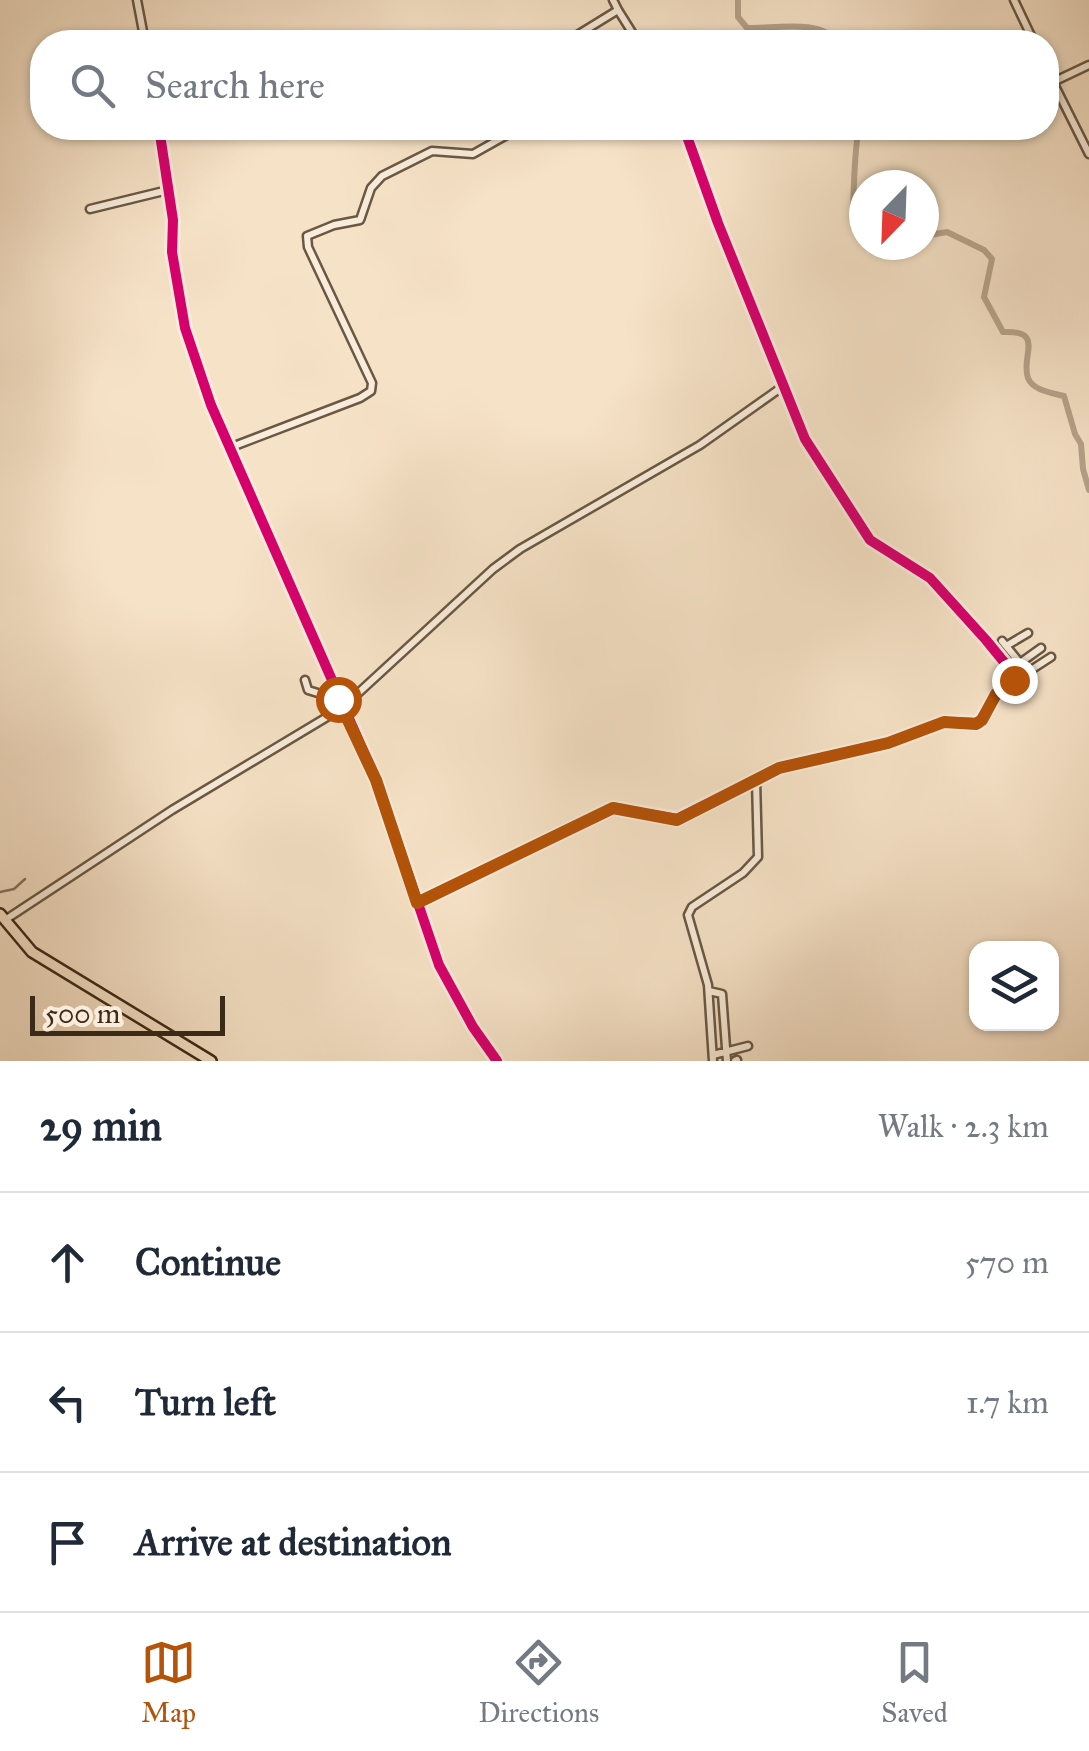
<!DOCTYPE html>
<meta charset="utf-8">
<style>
body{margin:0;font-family:"IM FELL Great Primer",serif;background:#f6f6f7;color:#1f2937}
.controls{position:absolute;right:30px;bottom:30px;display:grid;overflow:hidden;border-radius:20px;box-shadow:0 2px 8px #0004}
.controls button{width:90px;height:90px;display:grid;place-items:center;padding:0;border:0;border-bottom:2px solid #e0e1e3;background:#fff;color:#1f2937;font:50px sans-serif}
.compass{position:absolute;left:849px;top:170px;width:90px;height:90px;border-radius:50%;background:#fff;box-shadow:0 2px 8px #0004;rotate:203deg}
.scale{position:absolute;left:30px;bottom:25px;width:195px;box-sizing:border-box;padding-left:10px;border:5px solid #3a2a17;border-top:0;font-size:28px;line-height:35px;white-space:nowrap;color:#3a2a17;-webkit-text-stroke:8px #f9ecdb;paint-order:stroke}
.stop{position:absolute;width:30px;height:30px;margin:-22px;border:8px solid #b45309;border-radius:50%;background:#fff}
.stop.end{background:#b45309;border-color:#fff;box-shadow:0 2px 10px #0008}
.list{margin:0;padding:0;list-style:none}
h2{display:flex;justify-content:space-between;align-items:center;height:130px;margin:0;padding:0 40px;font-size:42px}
h2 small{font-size:32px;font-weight:400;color:#747a83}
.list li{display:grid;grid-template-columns:65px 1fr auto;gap:30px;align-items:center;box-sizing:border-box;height:140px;padding:0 40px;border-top:2px solid #e0e1e3}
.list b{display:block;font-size:38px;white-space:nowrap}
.list em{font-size:32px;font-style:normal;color:#747a83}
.icon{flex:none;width:55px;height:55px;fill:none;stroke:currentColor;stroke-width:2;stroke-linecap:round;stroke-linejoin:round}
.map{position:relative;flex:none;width:1089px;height:1061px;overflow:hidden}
.search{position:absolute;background:#fff;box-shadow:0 2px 8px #0004;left:30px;right:30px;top:30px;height:110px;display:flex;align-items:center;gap:25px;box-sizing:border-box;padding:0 35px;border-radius:40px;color:#747a83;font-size:38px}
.sheet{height:550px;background:#fff}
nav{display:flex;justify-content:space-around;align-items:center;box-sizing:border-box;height:140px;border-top:2px solid #e0e1e3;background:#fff;font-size:28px;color:#747a83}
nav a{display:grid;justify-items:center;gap:5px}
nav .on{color:#b45309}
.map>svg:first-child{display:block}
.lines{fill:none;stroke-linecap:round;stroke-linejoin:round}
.stream{stroke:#84735d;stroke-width:2.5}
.river{stroke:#b6a38b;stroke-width:6}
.minor-casing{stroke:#695843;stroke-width:11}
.major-casing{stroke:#3a2a17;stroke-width:14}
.minor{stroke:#f9ecdb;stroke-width:6}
.major{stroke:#f6e2c7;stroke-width:9}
.cycleway-casing{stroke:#f9ecdb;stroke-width:16}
.cycleway{stroke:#d6006c;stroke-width:10}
.route{stroke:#b45309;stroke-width:12}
</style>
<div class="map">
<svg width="1089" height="1061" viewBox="0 0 1089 1061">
<rect width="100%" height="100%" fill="#f6e2c7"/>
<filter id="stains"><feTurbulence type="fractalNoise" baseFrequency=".002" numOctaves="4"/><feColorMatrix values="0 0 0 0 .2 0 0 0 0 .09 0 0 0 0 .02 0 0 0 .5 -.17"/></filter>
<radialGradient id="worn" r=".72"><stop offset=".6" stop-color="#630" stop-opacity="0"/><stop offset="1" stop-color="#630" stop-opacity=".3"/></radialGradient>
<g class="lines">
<path class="stream" d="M0 892 14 889 25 879"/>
<path class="river" d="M738 0V17L747 28C774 29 819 18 838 42
M860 128C855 135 852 212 854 225L864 233
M924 236 947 232 984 250 992 259 984 297 1003 332C1046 330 1020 356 1028 378 1033 391 1053 393 1064 396L1075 434 1081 444 1083 469 1089 490"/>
<g class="minor-casing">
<path id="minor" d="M137 0 145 42
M1014 0 1034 42
M618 10 638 42
M573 42 579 34 618 10 613 0
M1046 68 1089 154
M1053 82 1089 65
M159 128 173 220 172 252 185 328 211 405 376 780 439 965 473 1027 497 1061
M90 209 168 190
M229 448 360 398 371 391 372 383 308 247 307 236 334 225 360 220 371 188 382 176 432 151 473 154 519 128
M1002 641 1020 663 1041 648
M1006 646 1028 633
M305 680 308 690 321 694 332 714
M1014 681 1051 657
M417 903 613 808 677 819 782 767 888 743 944 722 979 723 997 694 1014 681 1013 673 986 640 930 578 870 540 805 439 718 223 684 128
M5 920 172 810 342 708 493 569 520 549 700 445 782 387
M709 991 722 994 727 1061
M713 1055 748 1046
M713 1061 708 985 688 915 692 907 743 873 758 857 756 780
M735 1061 737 1060"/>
</g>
<g class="major-casing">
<path id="major" d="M0 914 32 952 211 1061"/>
</g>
<use href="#minor" class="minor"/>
<use href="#major" class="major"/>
<g class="cycleway-casing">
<path id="cycleway" d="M159 128 173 220 172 252 185 328 211 405 376 780 439 965 473 1027 497 1061
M417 903 613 808 677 819 782 767 888 743 944 722 979 723 997 694 1014 681 1013 673 986 640 930 578 870 540 805 439 718 223 684 128"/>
</g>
<use href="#cycleway" class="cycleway"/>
</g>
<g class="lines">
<path class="route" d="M338 699 376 780 417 903 613 808 677 820 779 768 888 743 944 722 976 724 982 720 996 694 1014 680"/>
</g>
<rect width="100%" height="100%" filter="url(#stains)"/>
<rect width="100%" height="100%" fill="url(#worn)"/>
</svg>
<div class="controls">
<button><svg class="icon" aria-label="layers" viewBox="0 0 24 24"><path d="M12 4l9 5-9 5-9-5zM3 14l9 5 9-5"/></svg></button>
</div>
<svg class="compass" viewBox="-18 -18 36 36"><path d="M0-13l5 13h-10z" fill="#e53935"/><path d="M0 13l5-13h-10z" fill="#747a83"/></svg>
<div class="scale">500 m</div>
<div class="stop" style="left:338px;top:699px"></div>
<div class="stop end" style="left:1014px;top:680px"></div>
<div class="search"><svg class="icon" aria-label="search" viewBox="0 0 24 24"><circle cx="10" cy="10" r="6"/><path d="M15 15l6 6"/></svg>Search here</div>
</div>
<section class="sheet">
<h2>29 min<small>Walk · 2.3 km</small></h2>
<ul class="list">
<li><svg class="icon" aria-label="ahead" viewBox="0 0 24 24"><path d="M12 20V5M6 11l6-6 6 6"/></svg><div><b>Continue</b></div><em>570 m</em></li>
<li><svg class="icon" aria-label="left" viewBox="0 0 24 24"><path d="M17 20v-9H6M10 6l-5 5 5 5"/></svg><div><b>Turn left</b></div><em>1.7 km</em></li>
<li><svg class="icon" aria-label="arrive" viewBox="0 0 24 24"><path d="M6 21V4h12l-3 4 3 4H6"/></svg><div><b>Arrive at destination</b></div></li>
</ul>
</section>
<nav>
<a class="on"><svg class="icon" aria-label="map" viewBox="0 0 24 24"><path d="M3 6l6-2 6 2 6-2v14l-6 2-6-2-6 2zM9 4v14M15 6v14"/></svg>Map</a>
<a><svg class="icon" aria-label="directions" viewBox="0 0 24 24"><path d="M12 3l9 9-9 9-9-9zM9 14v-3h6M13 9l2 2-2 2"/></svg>Directions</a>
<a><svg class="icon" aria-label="saved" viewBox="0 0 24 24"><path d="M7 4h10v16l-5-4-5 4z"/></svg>Saved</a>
</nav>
